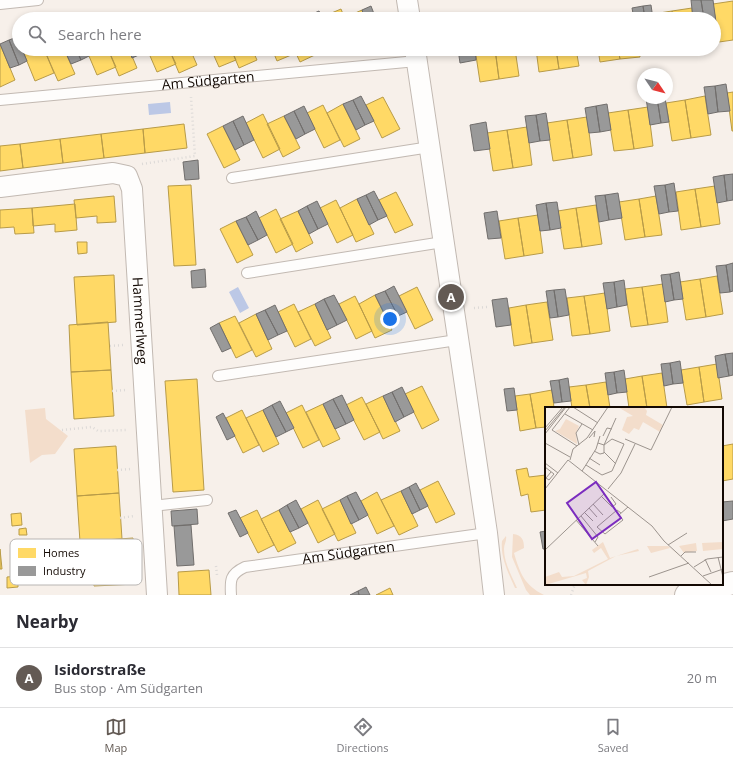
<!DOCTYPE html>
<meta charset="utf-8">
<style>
body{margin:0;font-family:"Open Sans",sans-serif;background:#f7f7f7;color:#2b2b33}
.compass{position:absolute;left:637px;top:68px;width:36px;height:36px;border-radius:50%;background:#fff;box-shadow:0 2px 6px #0003;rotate:125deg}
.you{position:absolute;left:390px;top:319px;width:14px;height:14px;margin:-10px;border:3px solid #fff;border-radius:50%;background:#1a73e8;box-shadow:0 0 0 6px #1a73e833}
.badge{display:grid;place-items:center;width:26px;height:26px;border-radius:50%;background:#635a54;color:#fff;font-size:13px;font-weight:700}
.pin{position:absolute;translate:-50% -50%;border:2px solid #fff;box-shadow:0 1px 4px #0006}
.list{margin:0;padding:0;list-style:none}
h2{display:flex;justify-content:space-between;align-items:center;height:52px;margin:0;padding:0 16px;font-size:17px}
h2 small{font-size:13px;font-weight:400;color:#7c7c81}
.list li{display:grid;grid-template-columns:26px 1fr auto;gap:12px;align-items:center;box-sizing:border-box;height:60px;padding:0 16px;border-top:1px solid #e1e1e2}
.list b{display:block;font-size:15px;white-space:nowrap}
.list p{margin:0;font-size:13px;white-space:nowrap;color:#7c7c81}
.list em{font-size:13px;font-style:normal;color:#7c7c81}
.icon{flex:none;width:22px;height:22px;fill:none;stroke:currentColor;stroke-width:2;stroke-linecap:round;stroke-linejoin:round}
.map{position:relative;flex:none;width:733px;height:595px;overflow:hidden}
.search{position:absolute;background:#fff;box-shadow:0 2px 6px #0003;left:12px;right:12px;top:12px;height:44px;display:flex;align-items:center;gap:10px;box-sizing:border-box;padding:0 14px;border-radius:22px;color:#7c7c81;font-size:15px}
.sheet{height:112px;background:#fff}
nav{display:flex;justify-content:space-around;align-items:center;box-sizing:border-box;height:56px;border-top:1px solid #e1e1e2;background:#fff;font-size:11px;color:#7c7c81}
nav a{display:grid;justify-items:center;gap:2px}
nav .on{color:#635a54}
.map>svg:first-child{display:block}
.green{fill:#f3ddcb}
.water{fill:#bcc8e6}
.homes{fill:#ffd966;stroke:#b89b48}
.industry{fill:#999;stroke:#716e6c}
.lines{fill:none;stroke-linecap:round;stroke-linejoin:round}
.service-casing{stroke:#c2b9b2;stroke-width:12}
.minor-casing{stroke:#c2b9b2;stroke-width:22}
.tertiary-casing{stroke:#c2b9b2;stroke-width:24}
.path{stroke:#dcd9d7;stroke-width:2.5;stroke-dasharray:1 3;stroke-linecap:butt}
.service{stroke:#fefdfc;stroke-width:10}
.minor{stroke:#fefdfc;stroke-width:20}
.tertiary{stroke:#fefdfc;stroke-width:22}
.labels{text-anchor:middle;stroke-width:4;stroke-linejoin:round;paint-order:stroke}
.street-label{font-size:14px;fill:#130903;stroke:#fff}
.inset-road{fill:none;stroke:#9c948e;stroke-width:1}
.view{fill:#7b2cbf;fill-opacity:0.15;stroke:#7b2cbf;stroke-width:2}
.inset-edge{fill:none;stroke:#130903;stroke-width:2}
.key{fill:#fff;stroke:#b8b5b3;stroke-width:1}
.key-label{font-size:11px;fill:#130903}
</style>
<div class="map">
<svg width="733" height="595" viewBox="0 0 733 595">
<rect width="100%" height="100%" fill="#f7f0ea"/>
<path class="green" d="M45 408 46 419 68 436 55 454 42 455 30 463 25 410Z
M513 534C522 535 524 540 524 548L514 553C520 573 524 585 544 595H530L526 590 512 557Z
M506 536C507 541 504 544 504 549 504 562 511 575 517 588H515C509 574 500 557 502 541Z"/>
<path class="water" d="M170 102 171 113 149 115 148 104Z
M238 287 249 308 240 313 229 292Z"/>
<path class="homes" d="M733 1V40L719 42 713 4Z
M692 8 693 19H673L672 11Z
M341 9 345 19H323L322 17Z
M362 10 365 19H345L344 18Z
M672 11 673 19H653V14Z
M0 44 15 80 0 87Z
M22 49H44L54 73 35 81Z
M44 49H64L75 74 58 81Z
M86 49H108L116 67 97 75Z
M108 49H129L137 68 119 76Z
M147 49H169L176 64 157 72Z
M169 49H190L197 65 179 73Z
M211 49H231L236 60 219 67Z
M231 49H252L257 60 239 68Z
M272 49H294L296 53 277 61Z
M294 49H315L317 54 300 62Z
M335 49H348L337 54Z
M357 49H372L359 54Z
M475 49H495L499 79 480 82Z
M495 49H515L519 76 499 79Z
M536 49H556L559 69 539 72Z
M556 49H576L579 66 559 69Z
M598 49H618L620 59 600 62Z
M618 49H639L640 57 620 59Z
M658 49H675L658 52Z
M733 92V131H732L727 93Z
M705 96 711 135 691 138 685 100Z
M383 97 400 129 382 138 366 105Z
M685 100 691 138 672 141 666 103Z
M343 104 360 139 344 147 327 113Z
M323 105 340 140 324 148 307 113Z
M648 107 653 146 634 149 628 110Z
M628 110 634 149 614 151 608 113Z
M263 114 280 149 263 158 246 123Z
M284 116 300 148 283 157 267 124Z
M587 117 592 155 573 158 567 120Z
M567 120 573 158 553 161 547 123Z
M184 124 187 148 145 153 143 129Z
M223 126 240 160 224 168 207 134Z
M527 127 532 165 513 168 507 130Z
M143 129 145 153 104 158 101 134Z
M507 130 513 168 493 171 487 133Z
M101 134 104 158 63 163 60 139Z
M60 139 63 163 23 168 20 144Z
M20 144 23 168 0 171V146Z
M191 185 196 265 174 266 168 186Z
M715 186 720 224 701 227 695 189Z
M695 189 701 227 681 230 676 192Z
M396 192 413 225 395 233 379 200Z
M114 196 116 222 97 223V216L76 218 74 200Z
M656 196 662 235 645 237 639 199Z
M357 199 374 234 356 242 340 208Z
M639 199 645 237 625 240 619 202Z
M336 200 353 235 337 243 320 208Z
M75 204 77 230 55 232V224L33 226 32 208Z
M596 205 602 244 582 247 576 208Z
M32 208 34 233 15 234 14 227 0 228V210Z
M576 208 582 247 564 249 558 211Z
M276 209 293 244 276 253 259 218Z
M298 211 313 243 296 252 280 219Z
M538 215 543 253 524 256 518 218Z
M518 218 524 256 505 259 499 221Z
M236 221 253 255 237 263 220 229Z
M77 242H87V253L78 254Z
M114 275 116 322 77 325 74 277Z
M717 276 723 314 706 317 700 279Z
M700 279 706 317 686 320 680 282Z
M663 284 668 322 648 325 642 287Z
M417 287 433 320 415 329 399 296Z
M642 287 648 325 631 327 625 289Z
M605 293 610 331 590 334 584 296Z
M375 295 392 330 375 338 359 304Z
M355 296 372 331 356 339 339 304Z
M584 296 590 334 572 336 567 298Z
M547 302 553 340 532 343 526 305Z
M294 304 311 339 295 347 278 312Z
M315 304 331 338 315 346 298 312Z
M526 305 532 343 514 346 509 308Z
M256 314 272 349 256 357 239 323Z
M235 316 252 350 236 358 219 323Z
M108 322 111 370 71 372 69 325Z
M717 364 722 399 704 402 699 367Z
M699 367 704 402 687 405 681 370Z
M111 370 114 416 74 419 71 372Z
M662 373 667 408H647L642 376Z
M642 376 647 408H629L625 379Z
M197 379 204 490 173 492 165 381Z
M606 382 610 408H590L586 385Z
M586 385 590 408H572L569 387Z
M422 386 439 420 422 429 405 394Z
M552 390 554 408H546V427L536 428 530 394Z
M530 394 536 428 520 431 515 396Z
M383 396 400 431 383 439 366 404Z
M362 397 380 432 364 440 346 405Z
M323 404 340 439 323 447 306 412Z
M302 405 319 440 303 448 286 413Z
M242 410 259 445 243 453 226 418Z
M263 410 279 444 263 452 246 418Z
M733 444V479L722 481V446Z
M116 446 119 493 77 496 74 449Z
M527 468 529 477 546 475V510L531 512 528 494 521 496 516 470Z
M438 481 455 514 436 523 420 490Z
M401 491 418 526 399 535 381 500Z
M377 492 394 526 377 534 361 501Z
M119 493 122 539 80 542 77 496Z
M318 500 335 534 318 543 301 509Z
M340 500 356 533 338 541 322 509Z
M257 510 274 545 258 553 240 518Z
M279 510 296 543 278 552 261 519Z
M21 513 22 525 12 526 11 514Z
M26 528 27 535H19V529Z
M133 538 136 584 94 586 91 541Z
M0 549 2 569H0Z
M209 570 211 595H179L178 572Z
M18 576V587L7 588V577Z
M390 588 393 595H376Z"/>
<path class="industry" d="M691 0H701L704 19H693Z
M701 0H713L716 22H714V19H704Z
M651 5 653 19H645L643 6Z
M371 6 376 19H365L362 10Z
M643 6 645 19H634L632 8Z
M319 11 323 19H311L310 15Z
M310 15 311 19H302V18Z
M593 15 594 19H583V17Z
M17 37 19 43V49H22L27 61 19 65 9 40Z
M9 40 19 65 10 68 0 44Z
M64 49H76L81 60 71 64Z
M76 49H86L89 56 81 60Z
M129 49H139L141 54 132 58Z
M139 49H147L148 51 141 54Z
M190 49H200V50L192 54Z
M458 49H475L476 60 460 63Z
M515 49H526V52L516 54Z
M526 49H536V51L526 52Z
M726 84 730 111 718 112 715 86Z
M715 86 718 112 708 114 704 87Z
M361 96 374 121 365 125 353 100Z
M646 98H657L661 123 650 125Z
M657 98H665L669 122 661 123Z
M353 100 365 125 356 130 343 104Z
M607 104 611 130 600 132 596 106Z
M304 106 315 129 305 134 294 111Z
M596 106 600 132 589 133 585 108Z
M294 111 305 134 296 139 284 116Z
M546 113 550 140 540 141 536 115Z
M536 115 540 141 529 143 525 116Z
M243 116 254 140 244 145 233 121Z
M233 121 244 145 235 150 223 126Z
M486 122 490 149 474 151 470 125Z
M198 160 199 179 185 180 183 162Z
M733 174V200L727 201 724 175Z
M724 175 727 201 717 203 713 177Z
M674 183 678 211 669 212 665 185Z
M665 185 669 212 659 214 654 186Z
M374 191 387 216 378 220 366 195Z
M618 193 622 218 609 220 605 195Z
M366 195 378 220 369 225 357 199Z
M605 195 609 220 599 222 595 196Z
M317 201 328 224 318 229 307 206Z
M557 202 561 228 550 230 546 203Z
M546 203 550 230 540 231 536 205Z
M307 206 318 229 309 234 298 211Z
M256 211 267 235 258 240 246 217Z
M497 211 501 238 488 239 484 213Z
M246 217 258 240 248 245 236 221Z
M733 263V291L730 292 726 265Z
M726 265 730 292 720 293 716 266Z
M205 269 206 287 192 288 191 271Z
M679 272 683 299 674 300 670 274Z
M670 274 674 300 665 302 661 275Z
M624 280 627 305 617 307 614 282Z
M614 282 617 307 607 309 603 283Z
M394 286 407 312 398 316 385 291Z
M565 289 569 315 558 317 554 290Z
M554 290 558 317 550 318 546 291Z
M385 291 398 316 388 321 375 295Z
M334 295 347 320 337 325 324 299Z
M507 298 511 325 496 327 492 300Z
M324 299 337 325 327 330 315 304Z
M275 305 287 331 278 335 265 310Z
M265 310 278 335 268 340 256 314Z
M219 323 231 348 222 352 210 328Z
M733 353V375L729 376 725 354Z
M725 354 729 376 718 378 715 356Z
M680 361 683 383 673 384 670 363Z
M670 363 673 384 664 386 661 364Z
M624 370 627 392 617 393 614 372Z
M614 372 617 393 608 395 605 373Z
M568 378 571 401 562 402 559 380Z
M559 380 562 402 554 403 550 381Z
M402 387 414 412 404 417 392 392Z
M514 388 517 410 507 411 504 389Z
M392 392 404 417 395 422 383 396Z
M342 395 354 420 346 424 333 399Z
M333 399 346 424 335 429 323 404Z
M280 401 294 428 286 432 272 405Z
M272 405 286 432 276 437 263 410Z
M223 413 235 436 227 440 216 417Z
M416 483 428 506 420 510 409 487Z
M409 487 420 510 412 514 401 491Z
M356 492 368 515 359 520 347 496Z
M347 496 359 520 351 524 340 500Z
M296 500 308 523 299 528 287 505Z
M733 501V519L722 521V502Z
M287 505 299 528 290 532 279 510Z
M197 509 198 524 172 526 171 511Z
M236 510 248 533 240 537 228 513Z
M191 525 194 565 177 566 174 526Z
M546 531V549H543L540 532Z
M366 587 370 595H359L358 591Z
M358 591 359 595H350Z"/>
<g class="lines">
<g class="service-casing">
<g id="service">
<path d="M0 4 38 0"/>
<path id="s1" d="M0 100 417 61"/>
<path d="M232 178 430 147"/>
<path d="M247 273 443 242"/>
<path d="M218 376 457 340"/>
<path d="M152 506 207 500"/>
<path id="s2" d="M231 595C230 580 230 574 245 567L487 533"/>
</g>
</g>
<g class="minor-casing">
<g id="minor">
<path d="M407 0 410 19"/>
<path d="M415 49 487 533 494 595"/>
<path id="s3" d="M0 187 113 173 127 176 132 189 157 595"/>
</g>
</g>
<g class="tertiary-casing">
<path id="tertiary" d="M686 595 733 583"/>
</g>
<path class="path" d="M142 164 195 156 191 97
M474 308 487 307
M110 346 123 345
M112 391 126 390
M62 430 92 427 98 431 128 430
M117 470 131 469
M120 518 134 516
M216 566 217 575
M571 595 575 584"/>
<use href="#service" class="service"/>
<use href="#minor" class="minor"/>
<use href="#tertiary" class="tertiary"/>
</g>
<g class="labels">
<g class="street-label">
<text dy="5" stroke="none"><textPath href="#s1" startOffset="209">Am Südgarten</textPath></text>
<text dy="5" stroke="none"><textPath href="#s3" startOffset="274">Hammerlweg</textPath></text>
<text dy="5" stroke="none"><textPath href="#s2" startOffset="139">Am Südgarten</textPath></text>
</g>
</g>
<g transform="translate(545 407)">
<rect width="178" height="178" fill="#f7f0ea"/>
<path d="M73 0H99L102 4 101 8 118 18 115 25 98 15 94 23 89 21 84 27 77 23 82 10 88 9ZM21 12 34 19 31 26 32 37 10 24 15 22ZM58 135 65 151 93 142 94 144 71 149 43 164 44 170 41 178 37 173 42 171 41 166 0 178V170L14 165 17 170 29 169 63 152 56 141 49 146 47 143ZM178 135V142L158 144 157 136ZM151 136 152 144 139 146 134 139ZM102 139H123L141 155 125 141 106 146Z" fill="#f3ddcb"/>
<path class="inset-road" d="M25 0 7 23 32 39M28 0 53 16M20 7 48 23M0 21 18 0M0 24 20 0M0 27 21 0M58 29 62 21 67 22M44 31 50 24 49 30M80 32 106 43 127 0M0 36 25 50M34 38 31 26 37 17M49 44 55 47 59 46V38L53 36M59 45 71 57M44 51 55 58M23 53 107 119 119 134 167 178M25 53 28 42 42 31 63 0M0 56 13 66M41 58 57 68 67 64 79 37 67 32 59 38 71 11M0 60 9 67 4 73 1 71 6 65M37 64 51 42 55 29M0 82 23 53M63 82 76 66 90 37M56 89 67 100 71 97 66 90M48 97 58 108M44 101 52 110M39 105 48 114M76 106 72 103 52 120 60 127 78 113 74 108 83 100M36 109 53 130 50 135M31 113 53 139M123 138 142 126M0 143 60 86M136 149 140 145H151M173 150 178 170M160 152 166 165M149 160 162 152 178 150M158 169 178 162M104 170 144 156"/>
<path class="view" d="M51 75 76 111 47 132 22 96Z"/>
<rect width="178" height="178" class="inset-edge"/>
</g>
<rect x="10" y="539" width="132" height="46" rx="6" class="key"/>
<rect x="18" y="548" width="18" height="10" fill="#ffd966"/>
<rect x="18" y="566" width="18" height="10" fill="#999"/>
<g class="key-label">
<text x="43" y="557">Homes</text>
<text x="43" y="575">Industry</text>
</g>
</svg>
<svg class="compass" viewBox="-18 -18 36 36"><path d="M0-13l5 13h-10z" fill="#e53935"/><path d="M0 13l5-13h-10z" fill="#7c7c81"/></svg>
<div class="you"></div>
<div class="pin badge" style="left:451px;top:297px">A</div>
<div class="search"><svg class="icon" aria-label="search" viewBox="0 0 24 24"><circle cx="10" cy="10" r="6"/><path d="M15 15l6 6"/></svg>Search here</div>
</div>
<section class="sheet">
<h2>Nearby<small></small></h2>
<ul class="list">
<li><span class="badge">A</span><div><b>Isidorstraße</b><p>Bus stop · Am Südgarten</p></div><em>20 m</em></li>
</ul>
</section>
<nav>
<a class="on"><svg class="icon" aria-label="map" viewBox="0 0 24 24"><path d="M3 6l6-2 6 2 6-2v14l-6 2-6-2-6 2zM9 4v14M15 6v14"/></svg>Map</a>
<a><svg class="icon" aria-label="directions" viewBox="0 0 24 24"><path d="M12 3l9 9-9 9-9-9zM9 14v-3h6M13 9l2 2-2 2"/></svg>Directions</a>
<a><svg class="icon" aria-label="saved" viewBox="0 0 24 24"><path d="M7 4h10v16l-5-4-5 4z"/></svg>Saved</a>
</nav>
